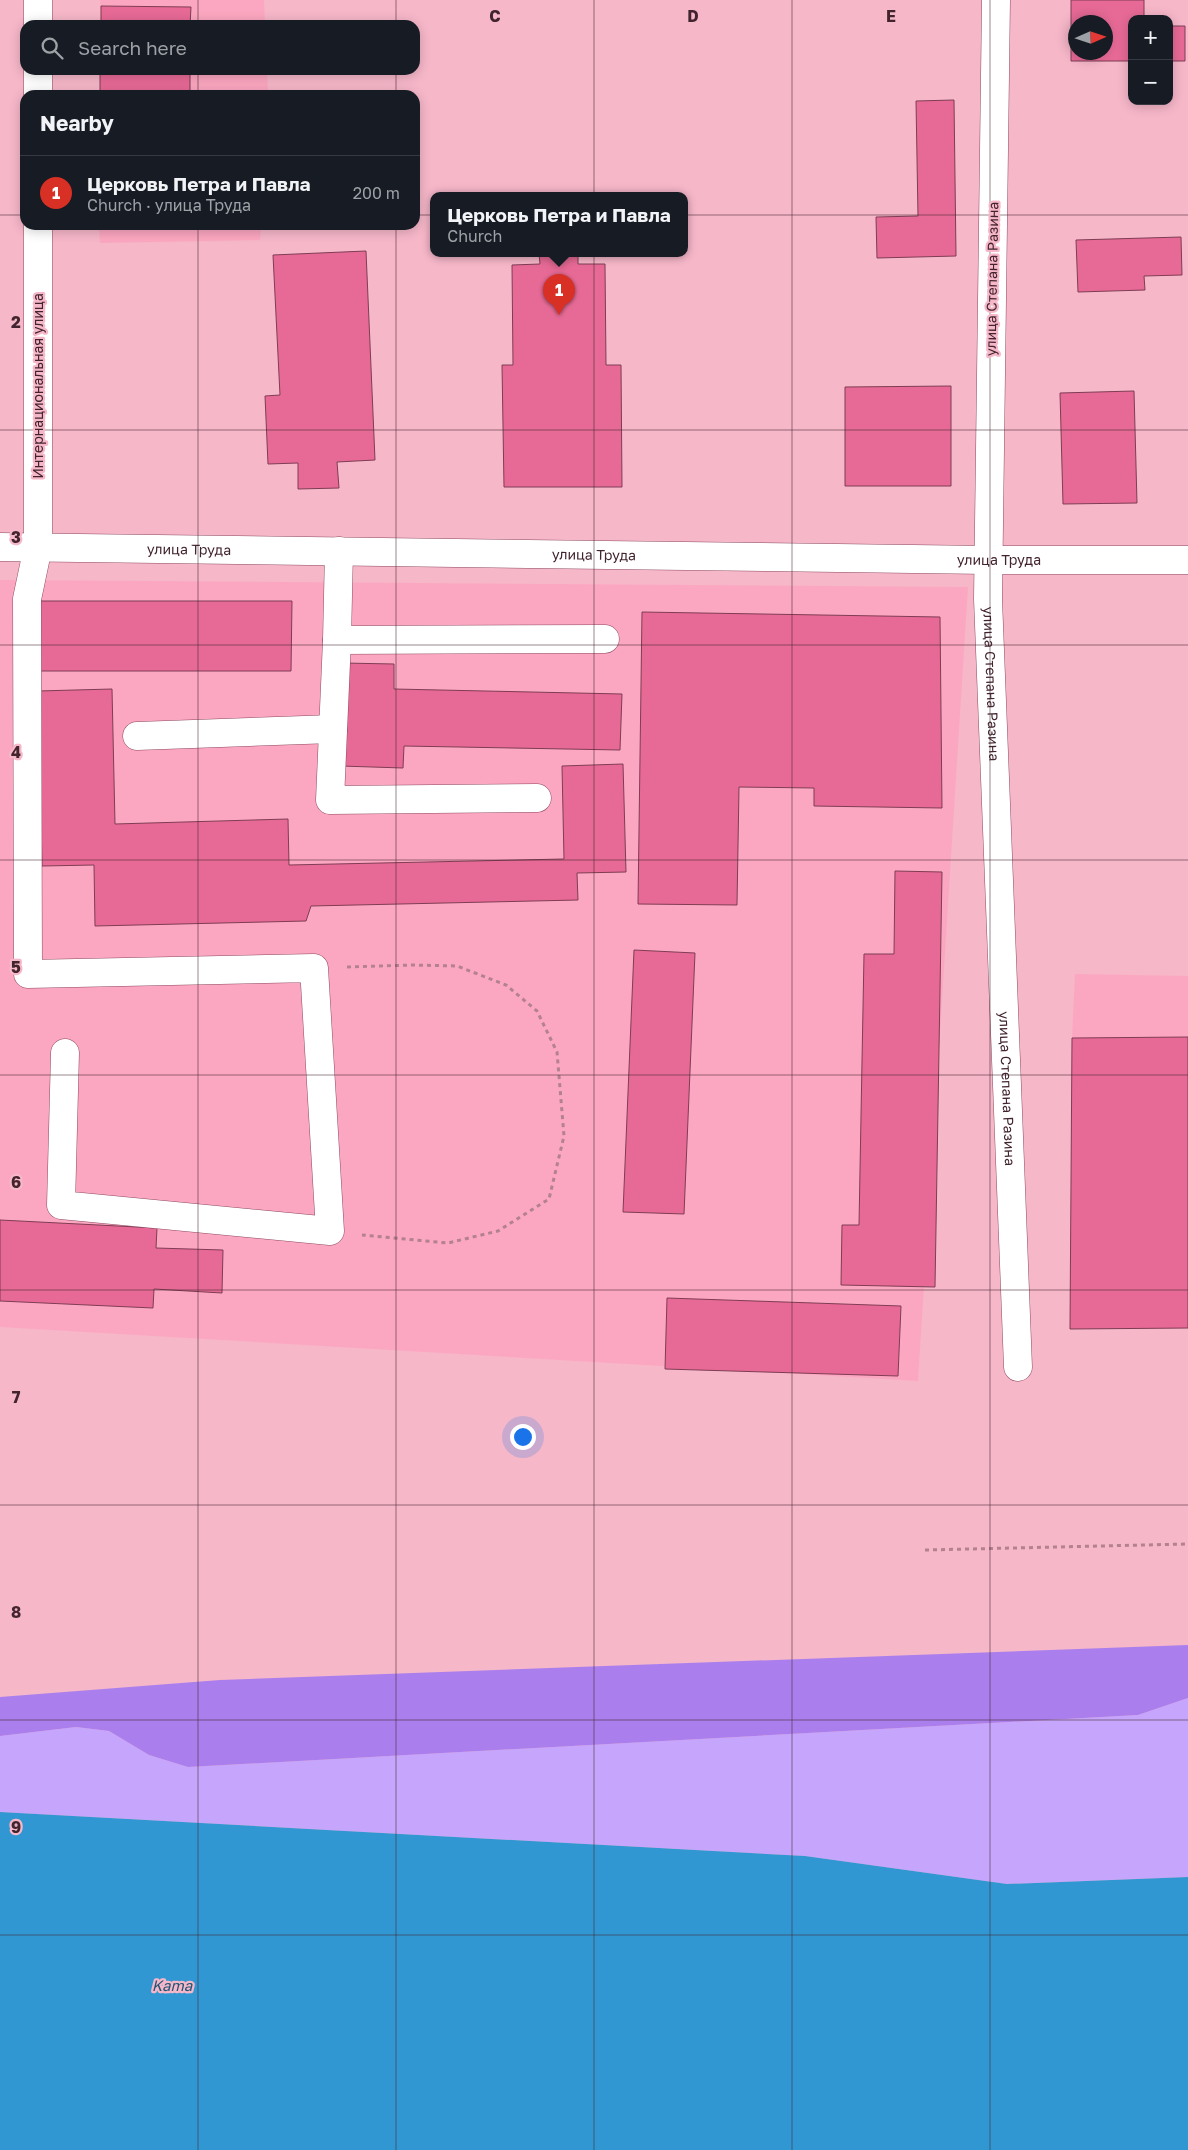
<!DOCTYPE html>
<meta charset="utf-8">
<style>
body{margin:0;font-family:"Golos Text",sans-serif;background:#242831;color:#f1f3f6}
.controls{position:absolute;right:15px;top:15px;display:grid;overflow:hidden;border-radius:10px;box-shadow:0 2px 12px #0003}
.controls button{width:45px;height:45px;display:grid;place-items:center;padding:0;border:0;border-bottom:1px solid #363941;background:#171b24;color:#f1f3f6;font:25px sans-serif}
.compass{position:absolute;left:1068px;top:15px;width:45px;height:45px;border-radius:50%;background:#171b24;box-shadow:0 2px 12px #0003;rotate:87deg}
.you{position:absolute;left:522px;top:1436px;width:18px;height:18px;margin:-12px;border:4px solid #fff;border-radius:50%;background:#1a73e8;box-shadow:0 0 0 8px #1a73e833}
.badge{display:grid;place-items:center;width:32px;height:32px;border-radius:50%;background:#d93025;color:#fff;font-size:16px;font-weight:700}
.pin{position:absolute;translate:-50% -41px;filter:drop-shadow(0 1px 2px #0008)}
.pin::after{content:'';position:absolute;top:26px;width:18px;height:15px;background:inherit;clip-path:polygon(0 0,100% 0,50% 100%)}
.popup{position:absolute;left:430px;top:192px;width:258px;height:65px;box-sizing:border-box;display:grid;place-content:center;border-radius:10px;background:#171b24;filter:drop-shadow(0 1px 4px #0005);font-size:16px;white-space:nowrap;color:#9ea1a6}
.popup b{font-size:19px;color:#f1f3f6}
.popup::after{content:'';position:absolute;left:50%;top:100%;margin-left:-10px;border:10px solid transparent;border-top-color:#171b24}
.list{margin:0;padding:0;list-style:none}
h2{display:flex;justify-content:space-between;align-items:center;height:65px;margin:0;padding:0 20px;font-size:21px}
h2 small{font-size:16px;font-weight:400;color:#9ea1a6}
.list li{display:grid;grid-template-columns:32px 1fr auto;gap:15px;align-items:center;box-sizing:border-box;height:75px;padding:0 20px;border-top:1px solid #363941}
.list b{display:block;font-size:19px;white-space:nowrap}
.list p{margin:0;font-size:16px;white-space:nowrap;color:#9ea1a6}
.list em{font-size:16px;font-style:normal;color:#9ea1a6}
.icon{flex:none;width:28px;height:28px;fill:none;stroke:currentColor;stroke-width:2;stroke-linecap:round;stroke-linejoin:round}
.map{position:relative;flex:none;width:1188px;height:2150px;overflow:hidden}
.search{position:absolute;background:#171b24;box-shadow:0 2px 12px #0003;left:20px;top:20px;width:400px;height:55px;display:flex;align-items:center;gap:12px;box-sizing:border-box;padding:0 18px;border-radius:15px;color:#9ea1a6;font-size:19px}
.panel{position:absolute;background:#171b24;box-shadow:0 2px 12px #0003;left:20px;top:90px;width:400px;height:140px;border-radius:15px}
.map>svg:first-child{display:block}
.built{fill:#fca7c1}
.green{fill:#c5a6fc}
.forest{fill:#aa7fed}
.water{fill:#3197d3}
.building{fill:#e76a96;stroke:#7f3d54;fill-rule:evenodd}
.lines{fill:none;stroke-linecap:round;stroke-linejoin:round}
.minor-casing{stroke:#8e4a60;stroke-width:29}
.path{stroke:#b38190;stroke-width:3;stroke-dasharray:4 4;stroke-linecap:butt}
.minor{stroke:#fff;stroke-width:28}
.grid{fill:none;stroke:#42242e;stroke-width:1;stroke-opacity:0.55}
.labels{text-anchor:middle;stroke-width:4.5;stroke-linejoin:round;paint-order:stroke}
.street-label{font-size:14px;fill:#42242e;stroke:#f6b7c9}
.water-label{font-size:15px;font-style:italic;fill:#225575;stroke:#f6b7c9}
.grid-label{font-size:16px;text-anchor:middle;font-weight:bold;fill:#42242e;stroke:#f6b7c9;stroke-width:4.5;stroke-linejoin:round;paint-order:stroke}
</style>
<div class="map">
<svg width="1188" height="2150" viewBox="0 0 1188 2150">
<rect width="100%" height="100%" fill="#f6b7c9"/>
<path class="built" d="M100 0H264L265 25H101Z
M100 70H267L268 95H100Z
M99 225H261L260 240 100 243Z
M0 580 968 587 918 1381 0 1327Z
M1075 974 1188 976V1328L1070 1329 1072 1038Z"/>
<path class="green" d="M1188 1698V1877L1007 1884 805 1856 0 1812V1736L76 1727 109 1731 149 1755 188 1767 1138 1715Z"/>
<path class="forest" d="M1188 1645V1698L1138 1715 188 1767 149 1755 109 1731 76 1727 0 1736V1697L220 1680Z"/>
<path class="water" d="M0 1812 805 1856 1007 1884 1188 1877V2150H0Z"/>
<path class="building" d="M1071 0H1144V19H1132V61H1071ZM1076 22H1106V52H1076Z
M101 6 191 7 190 25H101Z
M1169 26H1185V61H1169Z
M100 70H190V95H100Z
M954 100 956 256 877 258 876 217 918 216 916 101Z
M1181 237 1182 275 1144 276 1145 290 1078 292 1076 240Z
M366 251 375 460 337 462 339 488 298 489V463L268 464 265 396 280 395 273 255Z
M539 254H578V264H605L606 365H621L622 487H504L502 365H513L512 265 540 264Z
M951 386V486H845V387Z
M1134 391 1137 503 1063 504 1060 393Z
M30 601H292L291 671H30Z
M642 612 940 617 942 808 814 806V788L739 787 737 905 638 904Z
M343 663 394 664V689L622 694 620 750 404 746 403 768 341 766Z
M112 689 115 824 288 819 289 865 564 859 562 766 623 764 626 872 577 873 578 900 311 906 306 921 95 926 94 865 42 866 38 691Z
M895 871 942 872 935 1287 841 1285 842 1225H859L864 954H894Z
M634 950 695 953 684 1214 623 1212Z
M1188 1037V1328L1070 1329 1072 1038Z
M0 1220 157 1228 156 1248 223 1250 222 1293 154 1289 153 1308 0 1301Z
M667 1298 901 1306 898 1376 665 1369Z"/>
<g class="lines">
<g class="minor-casing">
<g id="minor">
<path d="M38 0V25"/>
<path id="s1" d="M996 0 988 599 1018 1367"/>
<path d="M38 70V95"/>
<path d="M38 225V547L27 599 28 974 314 968 330 1231 61 1205 65 1053"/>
<path id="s2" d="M0 547 988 560H1188"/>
<path d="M339 551 337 640 605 639"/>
<path d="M337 640 330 800 537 798"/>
<path d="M137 736 333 729"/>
</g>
</g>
<path class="path" d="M347 967 411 965 457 966 506 985 537 1011 557 1052 564 1136 549 1199 498 1231 448 1243 362 1235
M925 1550 1188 1544"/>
<use href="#minor" class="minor"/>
</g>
<path class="grid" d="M198 0V25M396 0V25M594 0V2150M792 0V2150M990 0V2150M198 70V95M396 70V95M0 215H25M415 215H1188M198 225V2150M396 225V2150M0 430H1188M0 645H1188M0 860H1188M0 1075H1188M0 1290H1188M0 1505H1188M0 1720H1188M0 1935H1188"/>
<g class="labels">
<g class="street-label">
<text transform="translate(992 279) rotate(-89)" y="5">улица Степана Разина</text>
<text transform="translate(38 386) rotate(-90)" y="5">Интернациональная улица</text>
<text dy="5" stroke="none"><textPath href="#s2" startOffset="189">улица Труда</textPath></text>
<text dy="5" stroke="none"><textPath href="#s2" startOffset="594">улица Труда</textPath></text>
<text dy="5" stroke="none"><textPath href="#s2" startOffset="999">улица Труда</textPath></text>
<text dy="5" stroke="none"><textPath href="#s1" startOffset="684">улица Степана Разина</textPath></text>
<text dy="5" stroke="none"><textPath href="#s1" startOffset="1089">улица Степана Разина</textPath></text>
</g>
<g class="water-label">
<text x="172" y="1991">Kama</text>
</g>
</g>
<g class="grid-label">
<text x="495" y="22">C</text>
<text x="693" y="22">D</text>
<text x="891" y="22">E</text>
<text x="16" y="328">2</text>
<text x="16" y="543">3</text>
<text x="16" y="758">4</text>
<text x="16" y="973">5</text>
<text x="16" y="1188">6</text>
<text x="16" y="1403">7</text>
<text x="16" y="1618">8</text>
<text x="16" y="1833">9</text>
</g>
</svg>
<div class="controls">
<button>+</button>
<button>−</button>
</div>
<svg class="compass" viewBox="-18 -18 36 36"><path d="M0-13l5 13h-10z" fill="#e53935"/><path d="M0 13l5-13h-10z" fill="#9ea1a6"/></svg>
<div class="you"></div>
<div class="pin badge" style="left:559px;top:315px">1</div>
<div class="popup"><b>Церковь Петра и Павла</b>Church</div>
<div class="search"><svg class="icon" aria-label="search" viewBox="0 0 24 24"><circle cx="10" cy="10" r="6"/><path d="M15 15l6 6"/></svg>Search here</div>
<section class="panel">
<h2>Nearby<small></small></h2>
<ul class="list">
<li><span class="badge">1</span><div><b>Церковь Петра и Павла</b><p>Church · улица Труда</p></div><em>200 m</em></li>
</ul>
</section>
</div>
